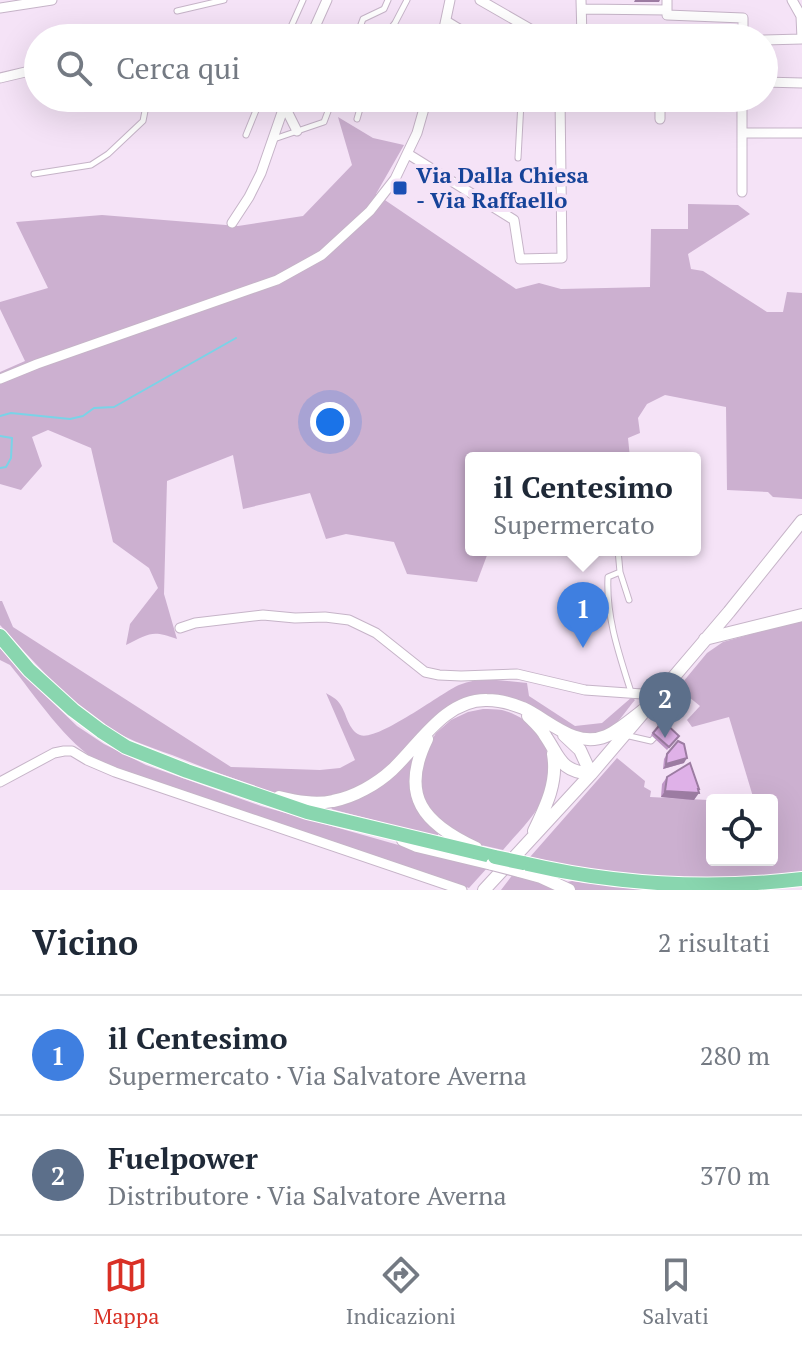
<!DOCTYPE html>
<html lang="it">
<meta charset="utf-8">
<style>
body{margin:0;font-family:"PT Serif",serif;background:#f6f6f7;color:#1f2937}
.controls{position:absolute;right:24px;bottom:24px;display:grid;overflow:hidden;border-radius:8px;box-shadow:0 8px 32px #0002}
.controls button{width:72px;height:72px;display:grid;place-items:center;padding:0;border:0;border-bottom:2px solid #e0e1e3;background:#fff;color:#1f2937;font:40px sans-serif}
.you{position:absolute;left:330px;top:422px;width:28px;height:28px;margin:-20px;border:6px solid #fff;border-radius:50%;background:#1a73e8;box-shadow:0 0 0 12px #1a73e833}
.badge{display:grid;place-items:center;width:52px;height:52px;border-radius:50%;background:#d93025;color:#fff;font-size:26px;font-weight:700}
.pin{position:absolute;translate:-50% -66px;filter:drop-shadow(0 2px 4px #0008)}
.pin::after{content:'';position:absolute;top:42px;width:28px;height:24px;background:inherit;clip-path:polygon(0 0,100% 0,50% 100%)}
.popup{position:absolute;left:465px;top:452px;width:236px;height:104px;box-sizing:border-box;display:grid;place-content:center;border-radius:8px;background:#fff;filter:drop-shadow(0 2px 6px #0005);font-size:26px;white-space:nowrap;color:#747a83}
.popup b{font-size:30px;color:#1f2937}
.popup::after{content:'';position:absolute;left:50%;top:100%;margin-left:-16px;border:16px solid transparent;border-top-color:#fff}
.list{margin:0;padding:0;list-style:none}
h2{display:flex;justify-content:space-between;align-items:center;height:104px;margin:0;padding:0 32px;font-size:34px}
h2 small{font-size:26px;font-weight:400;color:#747a83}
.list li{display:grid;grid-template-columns:52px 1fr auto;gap:24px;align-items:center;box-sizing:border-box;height:120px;padding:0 32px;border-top:2px solid #e0e1e3}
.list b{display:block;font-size:30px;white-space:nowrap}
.list p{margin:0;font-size:26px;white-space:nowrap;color:#747a83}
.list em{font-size:26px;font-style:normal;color:#747a83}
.icon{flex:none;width:44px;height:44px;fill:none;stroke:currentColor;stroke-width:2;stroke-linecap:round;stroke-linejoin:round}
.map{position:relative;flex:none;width:802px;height:890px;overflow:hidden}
.search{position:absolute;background:#fff;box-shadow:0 8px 32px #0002;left:24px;right:24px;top:24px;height:88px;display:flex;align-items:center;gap:20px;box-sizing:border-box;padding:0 28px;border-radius:44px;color:#747a83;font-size:30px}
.sheet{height:344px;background:#fff}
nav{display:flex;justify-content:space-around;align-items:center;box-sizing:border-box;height:112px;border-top:2px solid #e0e1e3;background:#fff;font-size:22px;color:#747a83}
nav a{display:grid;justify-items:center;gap:4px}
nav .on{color:#d93025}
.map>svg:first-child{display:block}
.green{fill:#ccb0d0}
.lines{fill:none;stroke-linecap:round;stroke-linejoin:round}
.stream{stroke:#7ad3e7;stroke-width:2}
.lane-casing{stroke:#c6b4c8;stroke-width:7}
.street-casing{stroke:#c6b4c8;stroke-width:11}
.secondary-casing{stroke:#c6b4c8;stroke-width:14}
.primary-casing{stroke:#fff;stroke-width:16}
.lane{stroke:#fff;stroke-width:5}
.street{stroke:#fff;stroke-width:9}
.secondary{stroke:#fff;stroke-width:12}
.primary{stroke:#89d6af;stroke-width:14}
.secondary-bridge-casing{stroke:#c6b4c8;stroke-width:14;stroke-linecap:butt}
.primary-bridge-casing{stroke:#fff;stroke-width:16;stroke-linecap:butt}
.secondary-bridge{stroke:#fff;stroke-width:12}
.primary-bridge{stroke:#89d6af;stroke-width:14}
.wall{fill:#c098c8}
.shaded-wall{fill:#9c7ca2}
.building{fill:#dfb1e8;stroke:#9c7ca2;stroke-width:2}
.transit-dot{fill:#1a4fb4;stroke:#f5e3f7;stroke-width:3}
.labels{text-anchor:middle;stroke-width:8;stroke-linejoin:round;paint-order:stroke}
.transit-label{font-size:22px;font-weight:bold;fill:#164399;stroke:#f5e3f7;text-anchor:start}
</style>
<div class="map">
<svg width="802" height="890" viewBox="0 0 802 890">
<rect width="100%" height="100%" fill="#f5e3f7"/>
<path class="green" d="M338 117 373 138 404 145 376 194 516 289 539 283 561 289 650 287 651 229H688V204L738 205 750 214 688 254 691 269 703 271 767 312H783L787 292 802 293V499L773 497 768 492 727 490 726 407 665 395 647 404 638 418 640 433 628 438 630 458H471V550H489L477 582 407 574 394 542 346 534 326 539 310 493 243 509 233 455 167 481 164 594 177 639C152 630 150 633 126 645L130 624 158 588 149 568 113 542 91 448 48 430 32 437 42 466 21 490 0 484V372L25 361 0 309V302L48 288 16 222 102 215 238 226 303 216 352 165Z
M0 601H2L13 627 231 767 320 770 340 768 355 760 326 693C331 696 337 699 340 704 347 714 348 730 360 735 377 742 441 693 459 685 481 676 504 681 527 683L529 696 575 726 602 723 632 697 635 700C627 709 620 721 611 728 579 750 546 712 518 700 507 695 494 693 482 695 439 700 428 726 402 755 393 764 380 775 369 782 352 794 325 799 305 799 285 798 265 790 246 783 221 774 197 765 172 755 147 746 122 738 100 722 63 695 31 659 0 625Z
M802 620V872L751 881 624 877 530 857 617 758 645 781 644 787 651 791 650 797 708 800 712 813V860H772V800H754L729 717 692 727 687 720 700 706 678 688 707 653 723 642Z
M0 648 24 675 77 726 104 744 146 765 261 806 409 848 488 867 469 888 100 762C68 746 34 694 10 665L0 660Z
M483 709C489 709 496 709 502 710 539 719 560 759 545 794 537 815 517 833 503 850L481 845 463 838 430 814 419 788 425 751 436 733 451 720 468 712Z
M414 754 424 819 438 833V837L331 809Z
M514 873 561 890H501Z
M572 881 647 890H576L567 882Z"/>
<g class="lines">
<path class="stream" d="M0 416 11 413 70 419 83 416 94 408 114 407 236 338
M0 436 12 438 11 458 6 467 0 468"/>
<g class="lane-casing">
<path id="lane" d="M177 11 224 0
M286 38 303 0
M356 38 363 19 384 9 388 0
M383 38 395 23 407 0
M514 98 521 102 518 158
M357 119 363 98
M246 135 261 98
M274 139 324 122 333 98
M34 174 91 165 108 154 143 121 145 111 142 98
M615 550H618L620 572 629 600
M620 572 608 577C606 617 619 654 631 692
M625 735 651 741 662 730 656 700"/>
</g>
<g class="street-casing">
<path id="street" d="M480 0 546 38
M581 0 582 38
M0 8 52 0
M582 9 667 10V0
M667 10V15L743 18V38
M446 21 474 38
M310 38 327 0
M442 38 450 0
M764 40 802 39 801 16 792 0
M0 78 38 69
M764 82 802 83
M284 105 297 131
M660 119V98
M742 133H802
M408 154 514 220 520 259 562 258 560 98
M742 192V98
M232 223 249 197 261 173 287 98
M0 379 37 364 277 280 322 255 370 211 395 179 417 133 427 98
M180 628 195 623 263 615 295 618 325 617 349 620 376 633 425 672 439 675 461 676 517 674 585 690 642 694 655 697
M0 782 54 753 64 751H72L87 760 115 772 462 890"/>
</g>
<g class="secondary-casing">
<path id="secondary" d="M705 639 802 615
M528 716C534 722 542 729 546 737 560 758 560 771 591 774
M564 735 580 750 591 774
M427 739C399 796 424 824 476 848
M279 797C296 801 315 805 333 801 354 797 377 784 392 770 419 745 445 699 487 700 498 700 513 704 523 708 549 720 575 749 606 736 620 730 634 717 646 708
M534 831C546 806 558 782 553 754
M403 840 417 846 492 864
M519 871 541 877 569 890
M484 890 591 774 729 612 802 521"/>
</g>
<g class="primary-casing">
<path id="primary" d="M0 636 29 670 73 710 101 731 126 747 187 771 307 812 495 857
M523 863C616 885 707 890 802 879"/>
</g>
<use href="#lane" class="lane"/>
<use href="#street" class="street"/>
<use href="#secondary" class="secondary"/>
<use href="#primary" class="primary"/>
<g class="secondary-bridge-casing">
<path id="secondary-bridge" d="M492 864 519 871"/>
</g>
<g class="primary-bridge-casing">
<path id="primary-bridge" d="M495 857 523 863"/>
</g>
<use href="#secondary-bridge" class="secondary-bridge"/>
<use href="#primary-bridge" class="primary-bridge"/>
</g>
<path class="wall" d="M663 721 679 736 667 750 651 735Z
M667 754 684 763 663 769 664 759Z
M667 777 699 789 694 800 661 797 662 784Z"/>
<path class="shaded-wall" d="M635 0H660L659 2H634Z
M687 758 684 763 663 769 666 764Z
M699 789 696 793H699L694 800 661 797 665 791Z"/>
<path class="building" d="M663 721 679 736 669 747 653 733Z
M678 741 684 744 687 758 666 764 667 754Z
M690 763 699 789H698L699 793 665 791 667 777Z"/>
<rect class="transit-dot" x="392" y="180" width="16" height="16" rx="4"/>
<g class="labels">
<g class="transit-label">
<text x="416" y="183">Via Dalla Chiesa<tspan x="416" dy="25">- Via Raffaello</tspan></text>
</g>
</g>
</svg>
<div class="controls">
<button><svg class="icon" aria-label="locate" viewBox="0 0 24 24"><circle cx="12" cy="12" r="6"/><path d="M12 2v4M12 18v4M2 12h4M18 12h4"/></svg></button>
</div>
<div class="you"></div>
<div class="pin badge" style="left:583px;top:648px;background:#3f7fe0">1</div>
<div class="popup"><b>il Centesimo</b>Supermercato</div>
<div class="pin badge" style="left:665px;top:738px;background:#5c6f8a">2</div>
<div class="search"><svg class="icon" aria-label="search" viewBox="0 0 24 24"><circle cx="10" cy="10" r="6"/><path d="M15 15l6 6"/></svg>Cerca qui</div>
</div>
<section class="sheet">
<h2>Vicino<small>2 risultati</small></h2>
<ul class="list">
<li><span class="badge" style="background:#3f7fe0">1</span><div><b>il Centesimo</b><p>Supermercato · Via Salvatore Averna</p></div><em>280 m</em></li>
<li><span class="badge" style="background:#5c6f8a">2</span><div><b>Fuelpower</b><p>Distributore · Via Salvatore Averna</p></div><em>370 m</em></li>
</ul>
</section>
<nav>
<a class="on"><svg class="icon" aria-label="map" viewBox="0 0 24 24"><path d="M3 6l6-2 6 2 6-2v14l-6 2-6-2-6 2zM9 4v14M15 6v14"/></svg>Mappa</a>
<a><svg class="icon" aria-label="directions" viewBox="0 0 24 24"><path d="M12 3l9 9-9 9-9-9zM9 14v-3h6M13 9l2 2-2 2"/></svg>Indicazioni</a>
<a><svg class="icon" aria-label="saved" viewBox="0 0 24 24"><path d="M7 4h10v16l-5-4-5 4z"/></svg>Salvati</a>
</nav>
